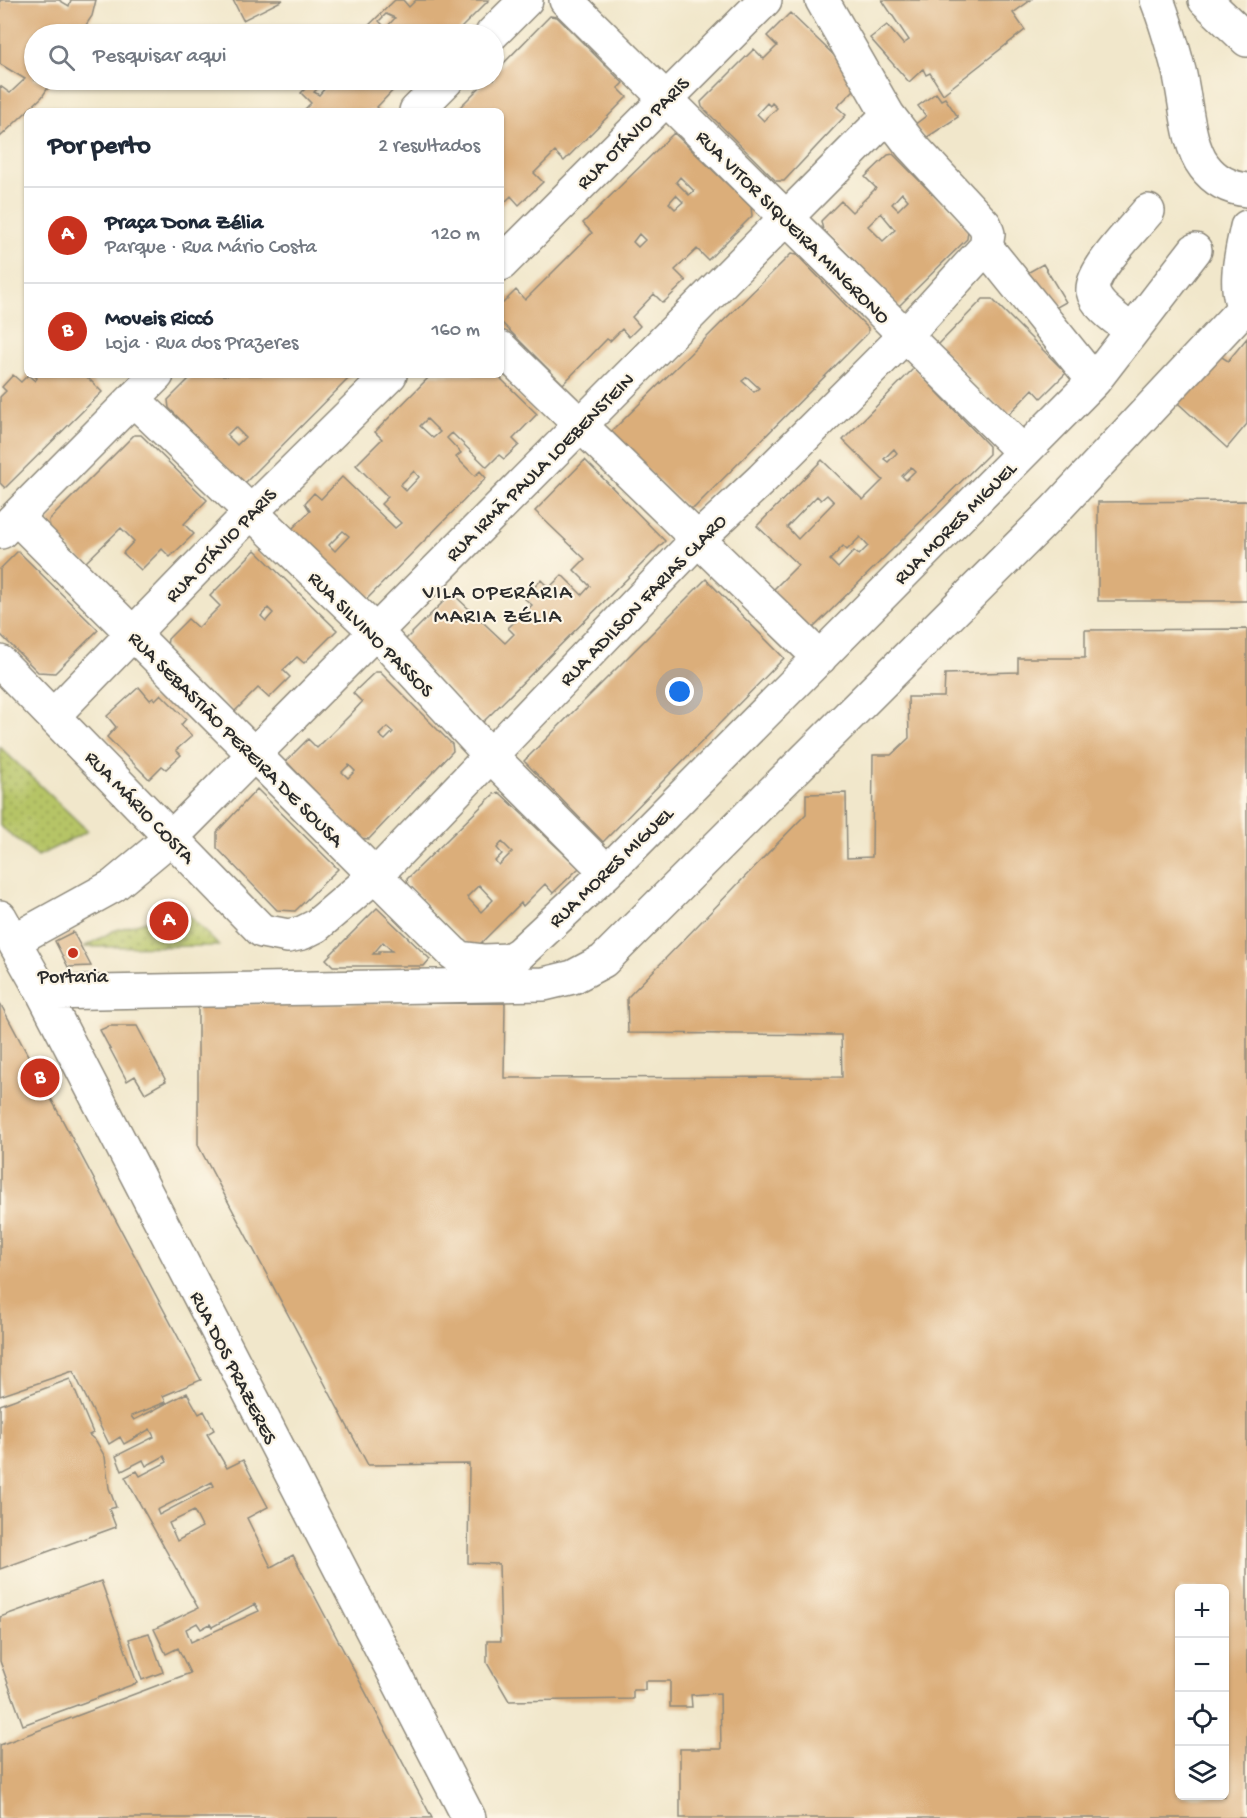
<!DOCTYPE html>
<html lang="pt">
<meta charset="utf-8">
<style>
body{margin:0;font-family:"Gochi Hand",sans-serif;background:#f6f6f7;color:#1f2937}
.controls{position:absolute;right:18px;bottom:18px;display:grid;overflow:hidden;border-radius:9px;box-shadow:0 2px 4px #0004}
.controls button{width:54px;height:54px;display:grid;place-items:center;padding:0;border:0;border-bottom:2px solid #e0e1e3;background:#fff;color:#1f2937;font:30px sans-serif}
.you{position:absolute;left:680px;top:692px;width:21px;height:21px;margin:-15px;border:4px solid #fff;border-radius:50%;background:#1a73e8;box-shadow:0 0 0 9px #1a73e833}
.badge{display:grid;place-items:center;width:39px;height:39px;border-radius:50%;background:#c8321e;color:#fff;font-size:20px;font-weight:700}
.pin{position:absolute;translate:-50% -50%;border:3px solid #fff;box-shadow:0 2px 6px #0006}
.list{margin:0;padding:0;list-style:none}
h2{display:flex;justify-content:space-between;align-items:center;height:78px;margin:0;padding:0 24px;font-size:26px}
h2 small{font-size:20px;font-weight:400;color:#747a83}
.list li{display:grid;grid-template-columns:39px 1fr auto;gap:18px;align-items:center;box-sizing:border-box;height:96px;padding:0 24px;border-top:2px solid #e0e1e3}
.list b{display:block;font-size:22px;white-space:nowrap}
.list p{margin:0;font-size:20px;white-space:nowrap;color:#747a83}
.list em{font-size:20px;font-style:normal;color:#747a83}
.icon{flex:none;width:33px;height:33px;fill:none;stroke:currentColor;stroke-width:2;stroke-linecap:round;stroke-linejoin:round}
.map{position:relative;flex:none;width:1247px;height:1818px;overflow:hidden}
.search{position:absolute;background:#fff;box-shadow:0 2px 4px #0004;left:24px;top:24px;width:480px;height:66px;display:flex;align-items:center;gap:15px;box-sizing:border-box;padding:0 21px;border-radius:33px;color:#747a83;font-size:22px}
.panel{position:absolute;background:#fff;box-shadow:0 2px 4px #0004;left:24px;top:108px;width:480px;height:270px;border-radius:9px}
.map>svg:first-child{display:block}
.grass{fill:url(#grass-dots);stroke:#707848;stroke-width:1.5}
.building{fill:#dbae7a;fill-rule:evenodd}
.lines{fill:none;stroke-linecap:round;stroke-linejoin:round}
.minor-casing{stroke:#8e897b;stroke-width:36}
.minor{stroke:#fff;stroke-width:33}
.poi-dot{fill:#c8321e;stroke:#fcf5e5;stroke-width:2}
.labels{text-anchor:middle;stroke-width:4.5;stroke-linejoin:round;paint-order:stroke}
.street-label{font-size:20px;fill:#2b2b2b;stroke:#fcf5e5}
.poi-label{font-size:20px;fill:#2b2b2b;stroke:#fcf5e5}
.neighbourhood-label{font-size:21px;letter-spacing:1.5px;fill:#2b2b2b;stroke:#fcf5e5}
</style>
<div class="map">
<svg width="1247" height="1818" viewBox="0 0 1247 1818">
<defs>
<pattern id="grass-dots" width="8" height="8" patternUnits="userSpaceOnUse" patternTransform="scale(1.5)"><rect width="8" height="8" fill="#b6c466"/><path d="M2 2h.1M6 6h.1" fill="none" stroke="#949f54" stroke-width="1.8" stroke-linecap="round"/></pattern>
</defs>
<rect width="100%" height="100%" fill="#fcf5e5"/>
<filter id="ink" filterUnits="userSpaceOnUse"><feTurbulence type="fractalNoise" baseFrequency=".0167" numOctaves="2"/><feDisplacementMap in="SourceGraphic" scale="12" xChannelSelector="R" yChannelSelector="G"/><feConvolveMatrix kernelMatrix="1 2 1 2 8 2 1 2 1" color-interpolation-filters="sRGB"/></filter>
<filter id="wash" filterUnits="userSpaceOnUse"><feTurbulence type="fractalNoise" baseFrequency=".008" numOctaves="4" result="noise"/><feDisplacementMap in="SourceGraphic" scale="24" xChannelSelector="R" yChannelSelector="G"/><feGaussianBlur stdDeviation="1.35" result="paint"/><feColorMatrix in="noise" values="0 0 0 0 0 0 0 0 0 0 0 0 0 0 0 0 0 1.4 0 .05"/><feComposite in="paint" operator="in"/></filter>
<g filter="url(#wash)">
<rect width="100%" height="100%" fill="#f1e7cb"/>
<path class="grass" d="M0 747 88 831 38 856 0 826Z
M171 897 219 946 84 947 113 931 149 920Z"/>
<g id="blocks">
<path class="building" d="M0 0H59L69 6 71 0H96L92 16 80 34H34V80H53L42 97 0 137V86L10 93 25 79 0 64Z
M233 0H283L243 20Z
M395 0H403L409 7 416 0H489L455 34H370L365 29ZM386 14 395 18 386 28 379 21Z
M882 0H1031L1013 13 1025 30 943 94 930 73 926 75 923 69 909 82 870 38 887 25 903 44 909 40Z
M790 13 862 82 837 107 846 115 784 181H776L702 107 701 102 754 49 764 59 777 46 767 36ZM767 103 770 106 772 103 777 108 764 121 757 114Z
M550 16 557 17 623 83 618 88 627 97 564 161 555 152 534 173 543 182 519 205 511 196 501 206V111H456L487 80H494V73Z
M314 80H411L402 88 398 85 377 107 381 111H303L311 103 301 93ZM322 84 326 87 319 95 314 92Z
M936 93 941 100 945 98 958 117 926 138 914 125 926 116 918 106Z
M674 133 751 207 752 216 708 260 697 249 675 270 686 281 663 303 654 294 632 317 640 326 629 337 622 329 610 341 607 339 563 384 501 322V305L516 290 525 300 592 233 583 223ZM680 177 694 191 689 195 676 182ZM676 195 683 202 675 209 669 203ZM639 234 645 240 638 247 633 242Z
M893 154 968 230 967 239 899 306 823 230 821 221 841 201 852 212 876 188 865 177 888 155ZM902 193 908 200 898 210 892 204ZM881 213 895 230 883 241 868 226Z
M791 254 797 255 868 328V333L694 508H687L609 434ZM747 377 759 388 754 392 742 381Z
M1043 264 1066 302 1048 312 1022 276Z
M983 299H992L1066 373 1041 398 1033 389 1008 415 938 345Z
M1247 338V424L1227 448 1168 394 1211 350 1228 361Z
M914 368 989 446V454L814 627 807 628 771 592 798 565 757 526 822 460 863 500 883 480 843 440ZM894 449 897 453 888 462 884 459ZM911 467 915 471 906 480 902 476ZM827 495 834 502 798 539 787 527 817 496 821 500ZM860 537 868 546 859 555 854 551 838 568 830 560 843 546 847 550Z
M13 375 21 382 28 375 35 381 37 378 34 375H85L102 392 5 488 0 483V397L6 391 2 387Z
M193 375H352L243 485 169 408 168 400ZM235 427 245 437 237 445 227 435Z
M431 375H497L537 414 513 439 519 445 504 459 499 455 487 467 452 433 447 438 461 453 456 457 475 476 480 471 486 478 365 601 291 530 310 511 305 503 314 493 321 499 342 477 395 528 401 523 381 504 388 497 356 465 382 439 375 432ZM427 419 440 432 433 438 420 426ZM414 471 419 477 406 491 400 485ZM343 531 349 536 335 551 329 545Z
M134 435H141L207 500 184 524 194 534 170 557 162 549 141 570 123 553 134 541 121 528 85 563 50 528 49 520Z
M585 460 665 541 483 722 402 643 452 593 505 643 514 634 508 628 532 605 524 598 541 580 549 588 562 575 582 595 590 586 574 570 585 559 535 511Z
M1247 501V601H1098V502Z
M255 550 337 630 304 663 297 657 283 670 290 677 269 698 258 688 234 712 167 646 168 639 188 619 198 628 220 606 210 596ZM268 608 273 613 266 621 261 616Z
M18 551 98 630 55 673 38 672 0 634V569Z
M706 579 784 658 603 842 524 761Z
M1247 629V1818H680V1749H721L720 1693 691 1695 692 1707H670V1681H645V1690H633V1699L509 1701 487 1663V1641H501L499 1564 468 1563 469 1464 368 1465 198 1145V1004L505 1003 504 1078 842 1077 841 1035 628 1033 627 998 806 814V794L846 793 847 858 872 857 873 755H891L909 738 908 697H944L945 674 1018 672V658H1085V630ZM1180 1588H1224V1796H1179Z
M375 672H380L452 744 453 751 369 839 359 838 286 761 308 739 317 748 350 715 362 702 353 693ZM387 727 393 732 385 740 379 735ZM349 765 355 771 348 778 342 772Z
M139 687 150 700 153 698 155 700 161 694 186 719 181 725 192 736 176 750 181 755 166 769 162 766 149 779 107 737 116 727 107 716Z
M257 789 338 869 295 911 277 910 217 848V832Z
M500 793 579 868 553 893 545 884 523 906 521 903 474 950 408 885 407 879 494 794ZM502 842 512 852 499 865 495 861 502 854 497 848ZM479 885 493 900 481 912 467 897Z
M377 908 430 959 424 966H333L326 959ZM383 942 392 951H379V954H373Z
M73 932 91 966 68 967 55 941Z
M0 1003 201 1380 163 1396 166 1402 131 1416 134 1420 187 1393 199 1414 204 1411 214 1430 207 1434 227 1468 243 1460 268 1507 247 1518 271 1567 293 1555 432 1818H0V1745L190 1673 178 1648 166 1654 154 1629 198 1608 125 1477 137 1471 140 1476 167 1462 164 1456 146 1466 143 1460 122 1471 116 1456 154 1437 150 1429 124 1444 120 1437 109 1444 73 1371 0 1396ZM212 1482 214 1486 159 1515 157 1510ZM194 1511 202 1527 177 1541 169 1523ZM255 1604 259 1611 191 1642 186 1629 197 1623 201 1629 210 1624 212 1627Z
M109 1026H137L166 1081 145 1093 135 1076 127 1081 100 1030Z
M70 1379 93 1433 89 1435 96 1441 105 1457 109 1488 116 1507 109 1509 116 1527 0 1569V1405Z
M101 1581 137 1683 23 1725 0 1661V1617Z
M149 1633 163 1672 142 1680 129 1639Z"/>
</g>
</g>
<g filter="url(#ink)">
<use href="#blocks" fill-opacity="0" stroke="#8e897b" stroke-width="1.5"/>
<g class="lines">
<g class="minor-casing">
<path id="minor" d="M566 0 1023 452
M1157 0C1166 23 1173 48 1179 71 1186 98 1187 144 1204 166 1215 181 1229 188 1247 190
M1205 0 1247 40
M492 34 526 0
M416 111 447 80
M1247 227C1242 251 1231 291 1247 312
M501 264 765 0
M1132 331C1121 322 1096 307 1093 291 1090 272 1135 227 1148 211
M501 348 820 658
M1094 381 1195 250
M133 399 375 631 490 755 607 872
M16 517 453 953 460 958 484 961 509 960 519 954 607 872 1094 381 986 247 988 234 985 225 911 145 888 115 822 0
M1 532 157 375
M0 662 262 931 288 936 302 933 316 926 376 875 699 538 762 479 905 336 986 247
M53 716 251 512 390 375
M0 917 43 993 469 1818
M15 940 113 886 172 837 888 115
M43 993 544 984 573 977 603 961 1054 511 1244 308"/>
</g>
<use href="#minor" class="minor"/>
</g>
</g>
<circle class="poi-dot" cx="73" cy="953" r="6"/>
<g class="labels">
<g class="street-label">
<text transform="translate(632 132) rotate(-45)" y="7">RUA OTÁVIO PARIS</text>
<text transform="translate(794 226) rotate(45)" y="7">RUA VITOR SIQUEIRA MINGRONO</text>
<text transform="translate(539 466) rotate(-45)" y="7">RUA IRMÃ PAULA LOEBENSTEIN</text>
<text transform="translate(954 522) rotate(-45)" y="7">RUA MORES MIGUEL</text>
<text transform="translate(220 544) rotate(-46)" y="7">RUA OTÁVIO PARIS</text>
<text transform="translate(642 599) rotate(-46)" y="7">RUA ADILSON FARIAS CLARO</text>
<text transform="translate(372 633) rotate(45)" y="7">RUA SILVINO PASSOS</text>
<text transform="translate(237 738) rotate(45)" y="7">RUA SEBASTIÃO PEREIRA DE SOUSA</text>
<text transform="translate(141 806) rotate(46)" y="7">RUA MÁRIO COSTA</text>
<text transform="translate(610 866) rotate(-44)" y="7">RUA MORES MIGUEL</text>
<text transform="translate(235 1367) rotate(63)" y="7">RUA DOS PRAZERES</text>
</g>
<g class="poi-label">
<text x="73" y="982">Portaria</text>
</g>
<g class="neighbourhood-label">
<text x="498" y="598">VILA OPERÁRIA<tspan x="498" dy="24">MARIA ZÉLIA</tspan></text>
</g>
</g>
</svg>
<div class="controls">
<button>+</button>
<button>−</button>
<button><svg class="icon" aria-label="locate" viewBox="0 0 24 24"><circle cx="12" cy="12" r="6"/><path d="M12 2v4M12 18v4M2 12h4M18 12h4"/></svg></button>
<button><svg class="icon" aria-label="layers" viewBox="0 0 24 24"><path d="M12 4l9 5-9 5-9-5zM3 14l9 5 9-5"/></svg></button>
</div>
<div class="you"></div>
<div class="pin badge" style="left:169px;top:921px">A</div>
<div class="pin badge" style="left:40px;top:1078px">B</div>
<div class="search"><svg class="icon" aria-label="search" viewBox="0 0 24 24"><circle cx="10" cy="10" r="6"/><path d="M15 15l6 6"/></svg>Pesquisar aqui</div>
<section class="panel">
<h2>Por perto<small>2 resultados</small></h2>
<ul class="list">
<li><span class="badge">A</span><div><b>Praça Dona Zélia</b><p>Parque · Rua Mário Costa</p></div><em>120 m</em></li>
<li><span class="badge">B</span><div><b>Moveis Riccó</b><p>Loja · Rua dos Prazeres</p></div><em>160 m</em></li>
</ul>
</section>
</div>
